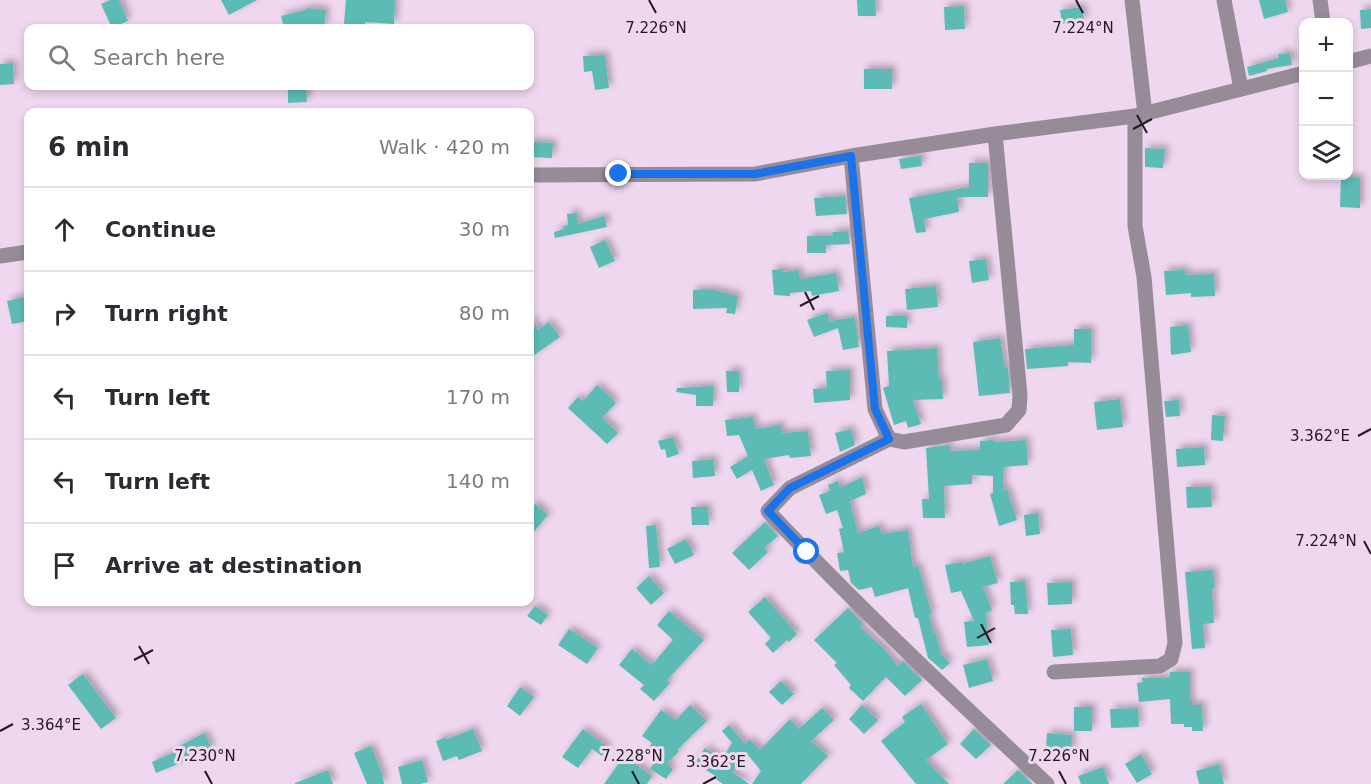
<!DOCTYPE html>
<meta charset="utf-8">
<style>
body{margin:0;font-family:"DejaVu Sans",sans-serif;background:#f2f2f3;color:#2b2b33}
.controls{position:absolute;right:18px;top:18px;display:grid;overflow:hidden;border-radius:12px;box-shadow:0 3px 9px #0003}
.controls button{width:54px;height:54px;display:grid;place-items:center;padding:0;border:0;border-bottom:2px solid #e1e1e2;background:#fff;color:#2b2b33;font:30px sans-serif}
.stop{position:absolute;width:18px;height:18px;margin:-14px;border:4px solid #1a73e8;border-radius:50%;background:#fff}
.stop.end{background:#1a73e8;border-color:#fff;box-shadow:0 2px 6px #0008}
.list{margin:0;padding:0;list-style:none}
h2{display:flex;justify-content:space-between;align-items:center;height:78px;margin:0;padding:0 24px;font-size:26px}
h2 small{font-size:20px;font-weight:400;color:#7c7c81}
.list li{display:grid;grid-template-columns:39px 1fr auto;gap:18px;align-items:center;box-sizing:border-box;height:84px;padding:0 24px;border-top:2px solid #e1e1e2}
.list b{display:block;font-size:22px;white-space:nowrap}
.list em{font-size:20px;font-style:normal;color:#7c7c81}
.icon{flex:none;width:33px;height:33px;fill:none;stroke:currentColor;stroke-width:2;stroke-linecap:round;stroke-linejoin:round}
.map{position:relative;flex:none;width:1371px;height:784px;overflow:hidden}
.search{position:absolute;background:#fff;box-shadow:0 3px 9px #0003;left:24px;top:24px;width:510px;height:66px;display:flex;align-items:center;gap:15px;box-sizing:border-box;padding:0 21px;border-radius:12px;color:#7c7c81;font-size:22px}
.panel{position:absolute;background:#fff;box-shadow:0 3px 9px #0003;left:24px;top:108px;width:510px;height:498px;border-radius:12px}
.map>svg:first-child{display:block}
.building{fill:#5cbcb5;filter:url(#shadow)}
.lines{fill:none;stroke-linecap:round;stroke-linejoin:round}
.minor{stroke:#968c97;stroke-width:15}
.route{stroke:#1a73e8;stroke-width:8}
.ticks{fill:none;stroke:#221922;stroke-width:2}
.ticks-label{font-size:15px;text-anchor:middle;fill:#221922;stroke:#efd7ef;stroke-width:6;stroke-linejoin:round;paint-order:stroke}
</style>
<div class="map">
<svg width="1371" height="784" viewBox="0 0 1371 784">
<defs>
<filter id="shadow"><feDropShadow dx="4" dy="-4" stdDeviation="3" flood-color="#0004"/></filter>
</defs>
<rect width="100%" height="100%" fill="#efd7ef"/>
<path class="building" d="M111 0H119L128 21 112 28 101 4Z
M221 0H257L229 15Z
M346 0H395L394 24 365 22V26L344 24Z
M857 0H875L876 16H858Z
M1259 0H1285L1288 12 1264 19Z
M964 6 965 29 945 30 944 7Z
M1082 7 1084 21 1062 24 1060 10Z
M307 8 326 10 324 28H284L281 16 306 10Z
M1371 9V28L1361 29 1360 10Z
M1290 53 1292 65 1266 69 1267 71 1249 76 1247 67 1279 58 1278 54Z
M605 55 609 88 595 90 592 71 584 72 583 56Z
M13 63 14 84 0 85V64Z
M864 69H892V89H864Z
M288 86H306L307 102 288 103Z
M530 142 553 143 552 158 530 157Z
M1145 148 1165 149 1163 168 1145 167Z
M921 156 922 166 901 169 899 159Z
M969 163H988V197H957L959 212 924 219 926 232 916 233 909 198 969 187Z
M1341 178H1360V208L1340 207Z
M845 196 847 214 816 216 814 198Z
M577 213 578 224 604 216 607 227 555 238 554 232 564 229 563 226 568 225 567 214Z
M848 231 850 244 826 245V253H807V236H833L832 232Z
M605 240 615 261 599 268 590 247Z
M986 259 989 280 972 283 969 261Z
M783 269V272L799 270 800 279 836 273 839 291 812 296 811 291 790 293V296L774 295 772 270Z
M1185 270 1186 275 1214 274 1215 296 1191 297V293L1166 295 1164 271Z
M936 286 938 307 907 310 905 289Z
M693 290H714L738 296 735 314 726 313 727 308 693 309Z
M26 297 28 321 12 324 7 301Z
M827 313 830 321 855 317 859 347 843 350 838 328 814 337 807 320Z
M530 316 538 330 549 322 560 337 530 358Z
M886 316H907V328L886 327Z
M1188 325 1191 352 1171 355 1170 327Z
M1074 329H1091V363L1068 362V366L1027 369 1025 349 1074 345Z
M1000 338 1005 368H1008L1010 393 979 396 973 342Z
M937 348 939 380H942L943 399 913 400 921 424 908 428 906 421 894 425 883 388 889 386 887 351Z
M850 370V400L814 403 813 389 827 388 826 371Z
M726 371H739V392H727Z
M597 385 616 403 602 418 618 433 607 444 568 408 578 397 583 401Z
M713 386V406H696V395L676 392 677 388Z
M1120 399 1123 427 1097 430 1094 402Z
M1179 400 1180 416 1166 417 1164 401Z
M1212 415 1225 416 1223 441 1211 440Z
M753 417 755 429 781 425 782 433 808 431 811 456 790 458 789 455 764 459 774 485 761 491 752 470 737 479 730 467 748 456 739 435 727 436 725 420Z
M851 429 855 445 840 452 835 433Z
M673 437 679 454 667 458 665 449 661 450 658 441Z
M993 440 994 442 1026 440 1028 465 1003 467V490L1007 489 1017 520 999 526 990 494 993 493V476L972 475V484L944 486 945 518H923L922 499H929L926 448 949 445V451L980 450V441Z
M1204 447 1205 465 1177 467 1176 449Z
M714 459 715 476 693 478 692 461Z
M862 477 866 494 850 501 858 533 879 526 882 534 908 530 913 567 918 566 932 614 929 615 934 634H936L941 654 950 663 942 670 928 658 918 618H915L908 588 875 597 872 587 859 590 851 583 848 570 840 571 837 553 844 552 839 529 843 528 837 510 826 514 819 495 830 491 828 485 838 481 840 488Z
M1186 487H1211L1212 507 1187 508Z
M535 504 548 515 530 536V509Z
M691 507H708L709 525H692Z
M1038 513 1040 534 1026 536 1024 515Z
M765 522 778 536 764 548 768 552 749 570 732 553Z
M656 525 660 567 649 568 646 526Z
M686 539 694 555 675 564 667 549Z
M990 556 998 583 983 587 992 610 986 613 989 645 967 647 964 622 974 621 961 591 951 593 945 565 962 562V564Z
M1213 570 1215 588 1212 589 1214 623 1203 624 1205 648 1192 649 1185 572Z
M649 576 664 593 651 605 636 588Z
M1025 581 1028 614H1015L1014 605H1011L1010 582Z
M1072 582V604L1048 605 1047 583Z
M765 597 797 634 789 642 787 640 773 653 765 644 771 638 748 612Z
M535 606 548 615 541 625 527 616Z
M848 608 863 624 860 627 883 648 898 666 903 661 922 680 905 696 886 677 863 701 849 688 851 685 834 665 837 663 814 640Z
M669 611 704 640 667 680 670 683 654 701 640 689 644 685 619 665 632 649 652 665 673 640 657 625Z
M569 629 598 648 587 664 558 645Z
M1071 629 1073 655 1053 657 1051 630Z
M987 659 993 681 969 688 963 665Z
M1170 672H1190V701H1192V705H1202L1203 731H1192V727H1184V724H1171L1170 699 1139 702 1137 683 1143 682 1142 678H1170Z
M83 674 116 718 101 729 68 685Z
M781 681 794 694 782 705 769 692Z
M520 687 534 697 520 716 507 706Z
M921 704 948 744 926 760 949 784H916L881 741 905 722 902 717Z
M690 705 707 721 677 750 679 751 667 764 673 769 666 779 650 769 659 755 648 749 652 743 642 736 661 710 676 720Z
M862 705 878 720 864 734 849 719Z
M1074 707H1092V731H1074Z
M822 708 834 720 811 741 828 756 801 784H752L761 771 748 755 746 757 744 754 732 772 749 784H723L716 779 717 777 695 763 705 748 722 759 732 743 722 731 729 725 745 744 750 740 760 750 790 719 799 729Z
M1138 708 1139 727 1111 728 1110 709Z
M473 729 482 751 459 760 457 756 443 761 436 741 446 737 447 739Z
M583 729 608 747 602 756 592 749 578 768 562 757Z
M974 729 991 745 976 759 960 744Z
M204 733 212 748 184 763 183 762 156 773 152 762 177 751 176 748Z
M1047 733 1072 735 1071 753 1046 751Z
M371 746 382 773 384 784H367L354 753Z
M1141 754 1152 774 1137 783 1125 764Z
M624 756 652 776 647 784H604Z
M422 760 428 782 420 784H402L398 767Z
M1219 764 1224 784H1199L1196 771Z
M1103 767 1109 784H1081L1078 776Z
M328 770 333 784H295V783Z
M1018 770 1033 784H1003Z"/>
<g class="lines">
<path class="minor" d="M1132 0 1145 114
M1224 0 1241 89
M1320 0 1323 22
M1348 62 1371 56
M851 156 875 409 889 439 904 442 1006 425 1019 410 1020 395 995 134
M530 175 755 174 851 156 995 134 1135 116 1304 73
M0 256 28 252
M889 439 790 488 768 511C857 606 952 695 1047 784
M1054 672 1160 666 1171 659 1175 643 1144 277 1135 226V116"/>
</g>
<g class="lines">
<path class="route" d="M619 174H755L851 156 875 409 889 439 790 488 768 511 807 552"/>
</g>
<path class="ticks" d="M649 0 656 13M1076 0 1083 13M1137 115 1147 133M1133 129 1152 119M805 292 814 310M800 306 819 296M1358 436 1371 429M1364 541 1371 554M981 624 991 643M977 638 995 628M139 646 149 664M134 660 153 650M0 731 13 724M205 771 212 784M632 771 639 784M1059 771 1066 784M703 784 716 777"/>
<g class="ticks-label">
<text x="656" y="33">7.226°N</text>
<text x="1083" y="33">7.224°N</text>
<text x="1320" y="441">3.362°E</text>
<text x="1326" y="546">7.224°N</text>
<text x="51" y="730">3.364°E</text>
<text x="205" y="761">7.230°N</text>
<text x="632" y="761">7.228°N</text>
<text x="1059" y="761">7.226°N</text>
<text x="716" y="767">3.362°E</text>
</g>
</svg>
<div class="controls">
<button>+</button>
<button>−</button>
<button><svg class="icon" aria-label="layers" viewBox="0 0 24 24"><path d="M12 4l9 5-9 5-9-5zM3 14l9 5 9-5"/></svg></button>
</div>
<div class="stop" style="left:807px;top:552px"></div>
<div class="stop end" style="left:619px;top:174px"></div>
<div class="search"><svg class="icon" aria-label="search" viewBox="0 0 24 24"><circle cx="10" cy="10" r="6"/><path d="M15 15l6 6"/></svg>Search here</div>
<section class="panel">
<h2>6 min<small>Walk · 420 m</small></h2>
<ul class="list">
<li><svg class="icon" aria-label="ahead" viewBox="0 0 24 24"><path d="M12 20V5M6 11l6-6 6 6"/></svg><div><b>Continue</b></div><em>30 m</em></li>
<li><svg class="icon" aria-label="right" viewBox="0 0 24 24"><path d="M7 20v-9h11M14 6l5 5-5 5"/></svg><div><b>Turn right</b></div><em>80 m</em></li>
<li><svg class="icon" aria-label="left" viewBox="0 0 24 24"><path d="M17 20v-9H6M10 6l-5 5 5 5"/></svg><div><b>Turn left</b></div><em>170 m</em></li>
<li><svg class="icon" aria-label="left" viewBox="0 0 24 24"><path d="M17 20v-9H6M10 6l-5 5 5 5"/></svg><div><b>Turn left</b></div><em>140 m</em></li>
<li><svg class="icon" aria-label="arrive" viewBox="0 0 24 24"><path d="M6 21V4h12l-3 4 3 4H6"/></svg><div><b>Arrive at destination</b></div></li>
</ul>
</section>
</div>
